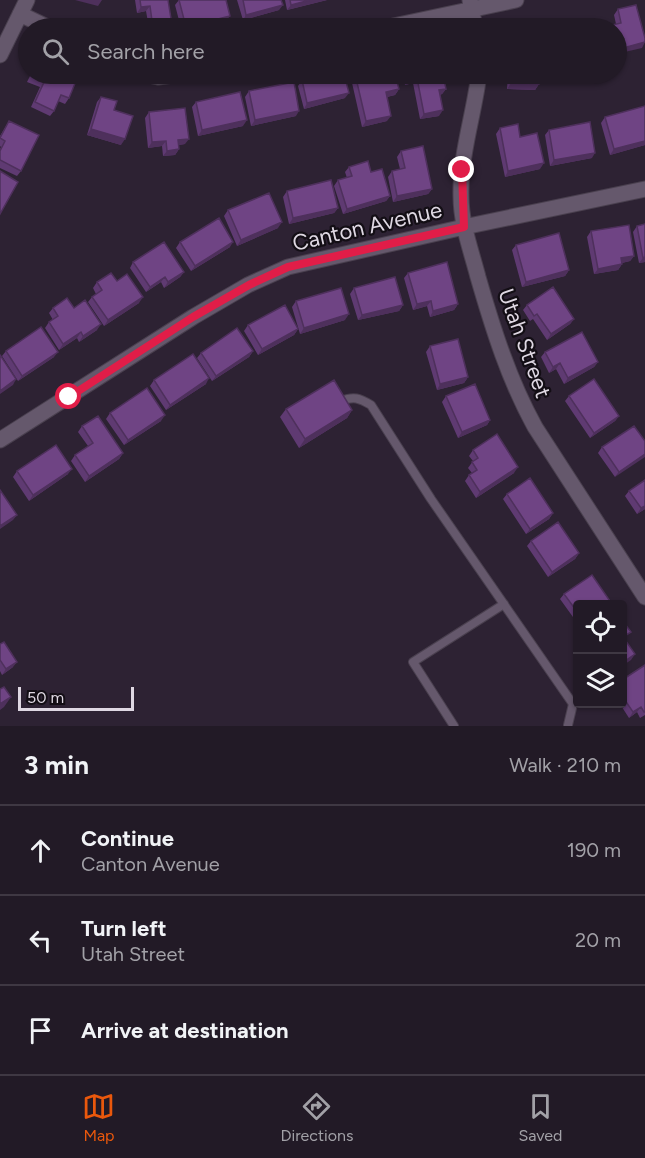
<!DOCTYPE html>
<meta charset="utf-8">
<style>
body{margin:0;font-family:Figtree,sans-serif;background:#2a232e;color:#f1f3f6}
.controls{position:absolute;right:18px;bottom:18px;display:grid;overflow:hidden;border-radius:6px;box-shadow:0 2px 4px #0004}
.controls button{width:54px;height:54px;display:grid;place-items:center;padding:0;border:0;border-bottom:2px solid #3f3843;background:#221a26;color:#f1f3f6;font:30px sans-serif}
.scale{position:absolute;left:18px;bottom:15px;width:116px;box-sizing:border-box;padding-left:6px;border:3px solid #dfd8e3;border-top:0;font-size:16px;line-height:21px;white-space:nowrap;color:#dfd8e3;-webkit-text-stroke:4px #130e15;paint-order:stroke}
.stop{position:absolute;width:18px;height:18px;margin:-14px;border:4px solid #e11d48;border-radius:50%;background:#fff}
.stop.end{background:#e11d48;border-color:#fff;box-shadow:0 2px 6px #0008}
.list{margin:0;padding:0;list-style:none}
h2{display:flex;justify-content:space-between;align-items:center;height:78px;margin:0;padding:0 24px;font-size:26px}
h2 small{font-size:20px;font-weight:400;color:#a2a1a7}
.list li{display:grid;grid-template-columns:39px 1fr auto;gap:18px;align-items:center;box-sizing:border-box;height:90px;padding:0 24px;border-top:2px solid #3f3843}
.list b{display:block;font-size:22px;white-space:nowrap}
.list p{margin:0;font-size:20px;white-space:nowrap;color:#a2a1a7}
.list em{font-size:20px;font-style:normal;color:#a2a1a7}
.icon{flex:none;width:33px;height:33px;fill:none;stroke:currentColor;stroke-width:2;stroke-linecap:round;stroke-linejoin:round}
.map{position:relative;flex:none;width:645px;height:726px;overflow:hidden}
.search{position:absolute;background:#221a26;box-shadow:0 2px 4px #0004;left:18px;right:18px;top:18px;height:66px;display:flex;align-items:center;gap:15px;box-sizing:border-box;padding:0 21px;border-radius:33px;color:#a2a1a7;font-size:22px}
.sheet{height:348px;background:#221a26}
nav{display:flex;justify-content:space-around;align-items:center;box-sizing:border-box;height:84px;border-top:2px solid #3f3843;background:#221a26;font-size:16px;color:#a2a1a7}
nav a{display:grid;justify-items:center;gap:3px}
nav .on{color:#ea580c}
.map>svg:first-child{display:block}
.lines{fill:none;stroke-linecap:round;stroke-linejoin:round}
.service-casing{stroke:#4a404f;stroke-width:10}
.minor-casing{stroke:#4a404f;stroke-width:17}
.service{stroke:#65586c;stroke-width:8}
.minor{stroke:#65586c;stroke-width:15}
.wall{fill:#5f3a72}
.shaded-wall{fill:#4e305c}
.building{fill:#6f4484;stroke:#4e305c;stroke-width:1.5}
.route{stroke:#e11d48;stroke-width:8}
.labels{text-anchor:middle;stroke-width:4.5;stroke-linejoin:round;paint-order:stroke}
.street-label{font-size:22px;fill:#dfd8e3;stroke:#130e15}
</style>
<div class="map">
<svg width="645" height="726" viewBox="0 0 645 726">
<rect width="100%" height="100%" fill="#2d2233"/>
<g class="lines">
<g class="service-casing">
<path id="service" d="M341 401C354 396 359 398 371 405L431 499 573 704 568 725
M454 726 413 662 504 604"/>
</g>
<g class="minor-casing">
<path id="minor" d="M470 0 475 28
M20 14 49 28
M384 28 516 0
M0 55 27 0
M144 74 158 77 181 74
M479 74C474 115 460 154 461 196 461 224 471 250 478 277 493 329 509 380 535 427L645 597
M0 440 193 317 248 285 288 267 464 227 645 189"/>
</g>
<use href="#service" class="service"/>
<use href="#minor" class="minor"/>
</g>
<path class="wall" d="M135 0H168L172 25 170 28H149L146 11 137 13Z
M179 0 226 21 198 28H181L175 5Z
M237 0H281L279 10 243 20Z
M285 0H327L287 10Z
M618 9 642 48 616 28H607L608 26 616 24 614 15Z
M31 74H61L69 98 65 104 58 101 54 111 50 116 31 107 40 87 27 82Z
M350 74H395L399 89 395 95 387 97V121L362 127Z
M403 74H443L446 89 442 94 440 95 439 116 420 119 413 83 405 85Z
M508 74H539V84L535 90 507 89Z
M302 80 345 98 304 109 298 86Z
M249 91 296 116 251 126 245 97Z
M101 97 114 110 121 145 87 135 97 102Z
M196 102 243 126 198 136 192 107Z
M645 106V145L610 155 601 123 605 117Z
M149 112 185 144 178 145 179 149 175 155 163 156 162 146 148 148 145 118Z
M9 121 21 171 17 176 0 168V149L1 147 0 146V136Z
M500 128 540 169 505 177 496 134Z
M549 130 592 158 550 166 545 135Z
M401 151 432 189 428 194 393 202 388 177 392 171 400 169 397 157Z
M349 167 371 172 390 196 386 201 343 214 334 186 338 180 347 178 345 172Z
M287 191 338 208 334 213 289 224 283 197Z
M228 210 278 228 237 246 224 216Z
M637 226 645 262 639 263 633 232Z
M591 231 634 256 630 261 622 263V264L618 270 594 274 587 237Z
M180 242 230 247 191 271 176 248Z
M516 245 569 270 565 276 522 287 512 250Z
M133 262 184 272 180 277 164 288 161 282 146 292 130 268Z
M408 273 458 304 454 310 430 317 427 306 413 310 404 278Z
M117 281 139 303 104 326 88 302 92 297 96 294 93 288 97 282Z
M354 288 403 305 399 311 358 320 350 294Z
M296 301 345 320 300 334 292 307Z
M527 305 574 319 570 324 547 340 533 319 530 321 523 310Z
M53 308H74L97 330 79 342 77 338 59 350 45 328 49 322 53 320 49 313Z
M248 325 298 329 294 335 258 355 244 331Z
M430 346 468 377 464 383 437 390 426 352Z
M6 351 54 357 18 381 2 356Z
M253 351 249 357 212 381 197 358 201 353Z
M545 352 598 362 594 367 564 384 556 369 549 373 541 357Z
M154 380 206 384 166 410 150 386Z
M446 396 490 420 487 425 458 438 442 402Z
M569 396 619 416 615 421 590 438 565 401Z
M286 409 352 410 347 418 299 448 280 417Z
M110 413 161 421 124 445 106 419Z
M82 426 123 453 119 459 85 482 71 461 75 455 88 446 78 432Z
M645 441 615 477 598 453 602 447Z
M473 450 514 473 476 498 465 481 469 475 472 473 468 468 473 461 469 456Z
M17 471 68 474 29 501 13 477Z
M629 491 645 509 637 514 625 496Z
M507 494 553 513 549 519 526 534 503 499Z
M531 541 579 553 575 559 548 577 527 546Z
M564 594 578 604V624L560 599Z
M0 644 13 667 2 675 0 671Z
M645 665V715L640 718 637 712 629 718 620 704H622V680Z"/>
<path class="shaded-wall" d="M75 0H102L98 6Z
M310 0H327L287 10 291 5Z
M283 5 279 10 243 20 246 15Z
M150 6 146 11 137 13 141 7Z
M230 16 226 21 198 28H185L186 27Z
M172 25 170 28H153Z
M645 42 642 48 616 54V50Z
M417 78 413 83 405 85 409 79Z
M511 83 539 84 535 90 507 89Z
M399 89 395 95 382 98 386 92Z
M446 89 442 94 435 95 439 90Z
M349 93 345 98 304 109 307 103Z
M443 110 439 116 420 119 424 114Z
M299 111 296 116 251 126 255 120Z
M391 116 387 121 362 127 366 121Z
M247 120 243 126 198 136 202 130Z
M91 129 125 139 121 145 87 135Z
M189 139 185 144 174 146 178 140Z
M166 141 162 146 148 148 152 142Z
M645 141V145L610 155 614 149Z
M179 149 175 155 163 156 167 151Z
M595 153 592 158 550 166 554 160Z
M544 163 540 169 505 177 508 171Z
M432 189 428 194 393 202 397 196Z
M390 196 386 201 343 214 347 209Z
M338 208 334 213 289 224 293 218Z
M282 222 278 228 237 246 241 240Z
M233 242 230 247 191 271 195 266Z
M634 256 630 261 617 264 621 258Z
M645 257V262L639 263 643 258Z
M622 264 618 270 594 274 598 269Z
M569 270 565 276 522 287 526 282Z
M184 272 180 277 164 288 168 282Z
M165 277 161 282 146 292 150 287Z
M143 297 139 303 104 326 108 320Z
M431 301 427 306 413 310 417 304Z
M458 304 454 310 430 317 433 311Z
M403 305 399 311 358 320 362 315Z
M349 314 345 320 300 334 304 328Z
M574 319 570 324 547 340 551 334Z
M101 324 97 330 79 342 83 336Z
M298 329 294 335 258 355 262 349Z
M81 332 77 338 59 350 63 344Z
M253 351 249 357 212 381 216 376Z
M58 352 54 357 18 381 22 376Z
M598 362 594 367 564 384 568 378Z
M560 363 556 369 549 373 553 367Z
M468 377 464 383 437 390 440 384Z
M209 378 206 384 166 410 170 405Z
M16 379 13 385 0 394V391Z
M352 410 347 418 299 448 305 439Z
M165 415 161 421 124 445 128 440Z
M619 416 615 421 590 438 594 433Z
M490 420 487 425 458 438 462 432Z
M123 453 119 459 85 482 89 476Z
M645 454V457L615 477 619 472Z
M518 467 514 473 476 498 480 492Z
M72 469 68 474 29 501 33 495Z
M645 506V509L637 514 641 508Z
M553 513 549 519 526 534 530 529Z
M17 515 13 520 0 529V526Z
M579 553 575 559 548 577 552 572Z
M635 654 631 660 622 666V663Z
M17 662 13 667 2 675 6 669Z
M11 697 4 707 0 710V704Z
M641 707 637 712 629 718 633 712Z"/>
<path class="building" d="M140 0H168L172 25 153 28 150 6 141 7Z
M179 0H226L230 16 186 27Z
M243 0H281L283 5 246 15Z
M290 0H310L291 5Z
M636 5 645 38V42L616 50V28H609L608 26 621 23 618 9Z
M596 21 598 28H562Z
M32 74H61L76 81 69 98 61 95 54 111 35 102 44 82 31 76Z
M330 74H344L349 93 307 103 302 80Z
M355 74H395L399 89 386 92 391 116 366 121Z
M408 74H443L446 89 439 90 443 110 424 114 417 78 409 79Z
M511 74H539V84L511 83Z
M294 82 299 111 255 120 249 91Z
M240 92 247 120 202 130 196 102Z
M101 97 117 101 114 110 133 116 125 139 91 129Z
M645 106V141L614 149 605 117Z
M185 108 189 139 178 140 179 149 167 151 166 141 152 142 149 112Z
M9 121 39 135 21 171 0 160V151L5 141 0 138Z
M590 122 595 153 554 160 549 130Z
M518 124 520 137 537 133 544 163 508 171 500 128Z
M423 146 432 189 397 196 392 171 405 168 401 151Z
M368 161 371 172 382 169 390 196 347 209 338 180 352 176 349 167Z
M0 171 18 182 0 214Z
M331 180 338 208 293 218 287 191Z
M269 193 282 222 241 240 228 210Z
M219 218 233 242 195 266 180 242Z
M645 224V257L643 258 637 226Z
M629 225 634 256 621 258 622 264 598 269 591 231Z
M559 233 569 270 526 282 516 245Z
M164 242 184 272 168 282 165 277 150 287 133 262Z
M447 262 458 304 433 311 431 301 417 304 408 273Z
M111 273 117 281 127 274 143 297 108 320 92 297 102 290 97 282Z
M395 277 403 305 362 315 354 288Z
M553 287 574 319 551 334 537 314 534 316 527 305Z
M341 288 349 314 304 328 296 301Z
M67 298 74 308 85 300 101 324 83 336 81 332 63 344 49 322 58 316 53 308Z
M285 305 298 329 262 349 248 325Z
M41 327 58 352 22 376 6 351Z
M237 328 253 351 216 376 201 353Z
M582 332 598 362 568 378 560 363 553 367 545 352Z
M458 339 468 377 440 384 430 346Z
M193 354 209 378 170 405 154 380Z
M0 355 16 379 0 391Z
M594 379 619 416 594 433 569 396Z
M334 380 352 410 305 439 286 409Z
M475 384 490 420 462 432 446 396Z
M147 388 165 415 128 440 110 413Z
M98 416 123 453 89 476 75 455 93 443 82 426Z
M634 426 645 441V454L619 472 602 447Z
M497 434 518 467 480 492 469 475 477 470 472 462 478 458 473 450Z
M56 445 72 469 33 495 17 471Z
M530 478 553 513 530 529 507 494Z
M645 480V506L641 508 629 491Z
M0 490 17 515 0 526Z
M558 522 579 553 552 572 531 541Z
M592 575 612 604H578V613L564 594Z
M622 620 631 632 623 637 635 654 622 663Z
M4 642 17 662 6 669 0 660V644Z
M645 665V712H644L641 707 633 712 622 696V680Z
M4 687 11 697 0 704V689Z"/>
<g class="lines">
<path class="route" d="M69 397 193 317 249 285 288 267 464 227 462 170"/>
</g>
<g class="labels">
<g class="street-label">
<text transform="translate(367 226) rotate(-13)" y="8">Canton Avenue</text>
<text transform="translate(525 343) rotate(70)" y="8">Utah Street</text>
</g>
</g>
</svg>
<div class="controls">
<button><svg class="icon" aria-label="locate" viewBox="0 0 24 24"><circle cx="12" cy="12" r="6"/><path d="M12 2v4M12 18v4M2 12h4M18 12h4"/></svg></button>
<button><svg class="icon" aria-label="layers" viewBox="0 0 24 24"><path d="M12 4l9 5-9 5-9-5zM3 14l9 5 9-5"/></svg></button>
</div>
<div class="scale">50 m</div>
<div class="stop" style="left:69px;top:397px"></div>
<div class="stop end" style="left:462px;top:170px"></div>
<div class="search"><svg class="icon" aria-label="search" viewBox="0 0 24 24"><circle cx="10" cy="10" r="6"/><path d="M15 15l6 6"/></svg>Search here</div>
</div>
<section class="sheet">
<h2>3 min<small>Walk · 210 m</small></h2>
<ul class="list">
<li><svg class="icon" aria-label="ahead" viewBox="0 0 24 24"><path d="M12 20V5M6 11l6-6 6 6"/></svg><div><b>Continue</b><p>Canton Avenue</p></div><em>190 m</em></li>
<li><svg class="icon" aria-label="left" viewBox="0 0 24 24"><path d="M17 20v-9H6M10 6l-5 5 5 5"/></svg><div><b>Turn left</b><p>Utah Street</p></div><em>20 m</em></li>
<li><svg class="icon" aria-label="arrive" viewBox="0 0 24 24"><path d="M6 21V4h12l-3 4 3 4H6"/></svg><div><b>Arrive at destination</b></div></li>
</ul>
</section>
<nav>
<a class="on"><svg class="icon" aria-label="map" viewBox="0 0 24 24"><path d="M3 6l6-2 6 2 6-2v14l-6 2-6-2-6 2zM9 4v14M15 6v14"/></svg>Map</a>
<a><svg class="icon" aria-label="directions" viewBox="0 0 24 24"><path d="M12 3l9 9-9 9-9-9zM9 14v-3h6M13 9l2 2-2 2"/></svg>Directions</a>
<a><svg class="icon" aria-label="saved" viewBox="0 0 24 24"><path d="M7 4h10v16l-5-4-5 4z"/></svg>Saved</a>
</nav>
